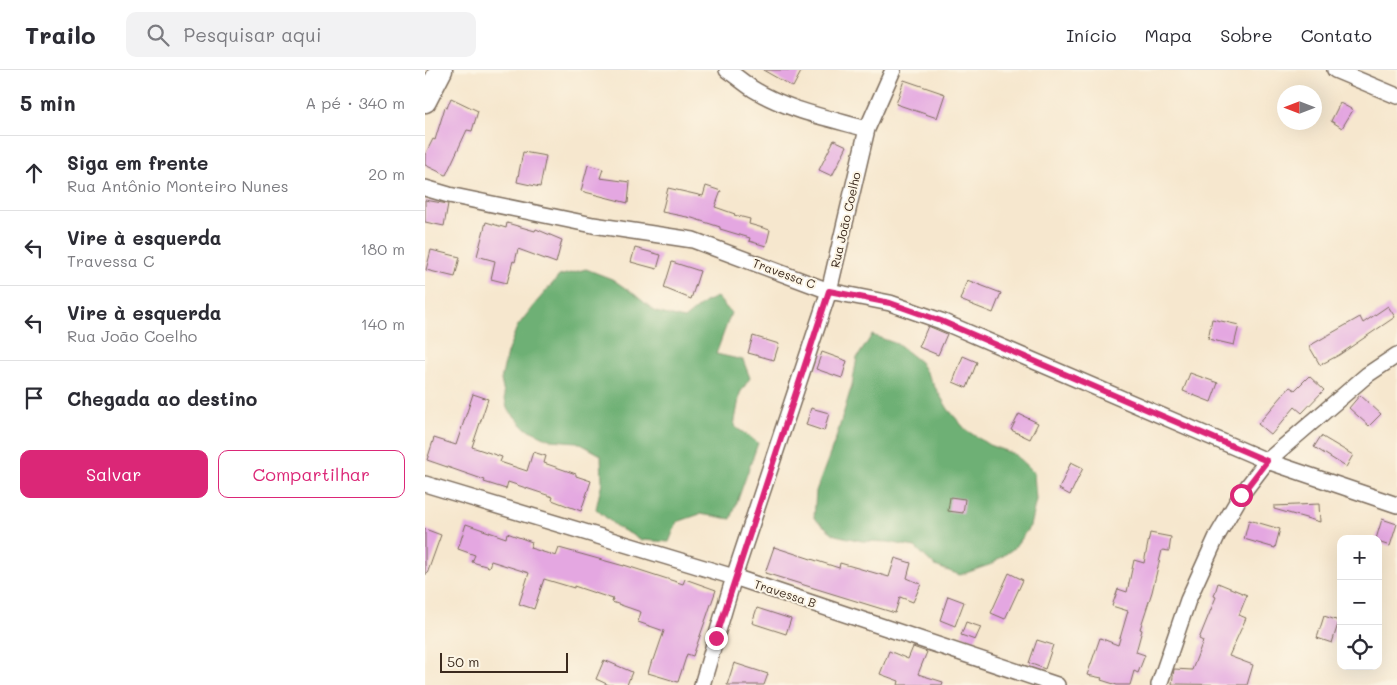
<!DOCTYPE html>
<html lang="pt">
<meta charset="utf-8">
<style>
body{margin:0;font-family:Mali,sans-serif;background:#f2f2f3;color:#2b2b33}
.controls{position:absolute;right:15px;bottom:15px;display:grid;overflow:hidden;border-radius:10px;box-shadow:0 5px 20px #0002}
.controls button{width:45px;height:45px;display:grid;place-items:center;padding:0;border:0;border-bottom:1px solid #e1e1e2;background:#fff;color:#2b2b33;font:25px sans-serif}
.compass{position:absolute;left:852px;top:15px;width:45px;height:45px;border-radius:50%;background:#fff;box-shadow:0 5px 20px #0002;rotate:270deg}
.scale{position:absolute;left:15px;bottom:12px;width:128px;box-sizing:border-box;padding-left:5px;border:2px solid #3b2a1e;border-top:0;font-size:14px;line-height:18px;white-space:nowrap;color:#3b2a1e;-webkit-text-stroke:4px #fcf5e5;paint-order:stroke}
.stop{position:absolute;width:15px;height:15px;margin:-11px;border:4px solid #db2777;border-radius:50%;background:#fff}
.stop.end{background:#db2777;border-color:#fff;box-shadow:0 1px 5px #0008}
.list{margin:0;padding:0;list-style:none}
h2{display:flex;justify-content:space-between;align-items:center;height:65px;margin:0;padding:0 20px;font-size:21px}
h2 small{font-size:16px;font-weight:400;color:#7c7c81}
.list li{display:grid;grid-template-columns:32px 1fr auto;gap:15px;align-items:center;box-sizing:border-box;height:75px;padding:0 20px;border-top:1px solid #e1e1e2}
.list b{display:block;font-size:19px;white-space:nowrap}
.list p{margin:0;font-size:16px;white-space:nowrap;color:#7c7c81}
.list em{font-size:16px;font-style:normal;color:#7c7c81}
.actions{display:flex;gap:10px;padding:15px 20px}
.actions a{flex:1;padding:11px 0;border:1px solid #db2777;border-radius:10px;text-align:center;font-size:18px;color:#db2777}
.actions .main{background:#db2777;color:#fff}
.icon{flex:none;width:28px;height:28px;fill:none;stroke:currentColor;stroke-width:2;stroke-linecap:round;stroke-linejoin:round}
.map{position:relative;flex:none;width:972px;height:615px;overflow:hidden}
header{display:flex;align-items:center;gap:30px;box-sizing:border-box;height:70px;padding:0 25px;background:#fff;border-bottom:1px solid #e1e1e2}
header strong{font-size:24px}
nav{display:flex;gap:28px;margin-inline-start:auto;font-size:18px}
.search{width:350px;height:45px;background:#f2f2f3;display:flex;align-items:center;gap:12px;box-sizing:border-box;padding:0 18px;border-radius:10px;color:#7c7c81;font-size:19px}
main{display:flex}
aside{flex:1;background:#fff}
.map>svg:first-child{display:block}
.forest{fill:#6eb074;stroke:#546d49}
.building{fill:#e4a7e1}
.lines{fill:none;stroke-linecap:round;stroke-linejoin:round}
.street-casing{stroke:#7c6c5c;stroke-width:18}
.secondary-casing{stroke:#7c6c5c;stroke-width:25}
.street{stroke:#fff;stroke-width:15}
.secondary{stroke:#fff;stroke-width:22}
.route{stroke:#db2777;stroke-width:6}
.labels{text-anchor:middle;stroke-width:4;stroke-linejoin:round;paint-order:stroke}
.street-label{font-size:12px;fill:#3b2a1e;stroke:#fcf5e5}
</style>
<header>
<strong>Trailo</strong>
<div class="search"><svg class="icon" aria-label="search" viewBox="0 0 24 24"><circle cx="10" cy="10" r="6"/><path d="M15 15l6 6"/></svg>Pesquisar aqui</div>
<nav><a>Início</a><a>Mapa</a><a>Sobre</a><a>Contato</a></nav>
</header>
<main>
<aside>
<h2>5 min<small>A pé · 340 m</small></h2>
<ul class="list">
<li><svg class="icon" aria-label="ahead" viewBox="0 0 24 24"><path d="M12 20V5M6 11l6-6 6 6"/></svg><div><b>Siga em frente</b><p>Rua Antônio Monteiro Nunes</p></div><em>20 m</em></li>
<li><svg class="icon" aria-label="left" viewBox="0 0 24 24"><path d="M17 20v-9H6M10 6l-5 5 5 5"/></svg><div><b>Vire à esquerda</b><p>Travessa C</p></div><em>180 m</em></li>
<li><svg class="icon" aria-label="left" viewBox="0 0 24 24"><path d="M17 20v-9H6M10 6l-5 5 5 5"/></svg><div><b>Vire à esquerda</b><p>Rua João Coelho</p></div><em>140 m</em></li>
<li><svg class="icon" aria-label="arrive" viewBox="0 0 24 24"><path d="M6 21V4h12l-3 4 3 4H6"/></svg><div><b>Chegada ao destino</b></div></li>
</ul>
<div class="actions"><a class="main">Salvar</a><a>Compartilhar</a></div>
</aside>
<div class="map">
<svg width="972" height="615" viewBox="0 0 972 615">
<rect width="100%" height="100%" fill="#fcf5e5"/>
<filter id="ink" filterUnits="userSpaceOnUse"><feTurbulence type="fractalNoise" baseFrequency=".02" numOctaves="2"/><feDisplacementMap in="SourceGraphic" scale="10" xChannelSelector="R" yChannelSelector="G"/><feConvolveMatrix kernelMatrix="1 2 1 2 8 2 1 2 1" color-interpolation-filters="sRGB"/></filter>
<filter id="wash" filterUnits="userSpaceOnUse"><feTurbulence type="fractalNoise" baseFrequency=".0096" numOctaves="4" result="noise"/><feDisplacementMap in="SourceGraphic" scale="20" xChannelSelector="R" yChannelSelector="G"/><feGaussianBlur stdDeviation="1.12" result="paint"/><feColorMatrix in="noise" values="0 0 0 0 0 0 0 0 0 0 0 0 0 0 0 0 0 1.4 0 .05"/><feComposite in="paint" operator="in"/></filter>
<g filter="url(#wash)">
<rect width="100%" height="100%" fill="#f6e7ce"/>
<path class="forest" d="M161 199 187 209 209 224 231 242 259 249 280 232 292 227 306 243 291 284 318 290 325 308 315 323 309 356 333 373 306 449 275 444 252 452 244 472 217 470 192 457 171 439 177 412 176 385 152 372 126 370 100 358 82 338 76 310 82 283 92 257 109 235 134 206Z
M447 265 472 274 495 292 523 339 541 360 564 375 589 384 609 403 611 430 605 456 589 478 567 494 535 505 510 496 490 477 463 472 437 471 410 465 389 448 391 421 411 368 427 315 432 288Z"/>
<g id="blocks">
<path class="building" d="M338 0H377L368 17Z
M479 10 520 24 512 48 471 34Z
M26 28 53 41 47 61 42 60 21 105 0 95V85L8 69 10 70 20 37 22 38Z
M915 33 928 40 917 58 906 51Z
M409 70 422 76 407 106 394 100Z
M98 82 121 86 115 117 92 112Z
M163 95 178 99 175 108 205 112 203 133 156 121Z
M281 116 296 121 290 137 310 144 309 145 325 149 324 154 345 160 341 176 324 171 325 168 295 159V157L267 148 237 142 243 118 278 126Z
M0 130 23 134 19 156 0 152Z
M61 152 81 158 82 153 110 161 111 159 137 170 131 193 93 179 90 192 88 191 82 213 66 209 70 191 52 186Z
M210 178 236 185 232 199 206 192Z
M6 180 35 187 30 207 1 200Z
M247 192 275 201 266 229 239 218Z
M542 210 576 223 568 243 535 230Z
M963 236 970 247 914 285 895 295 884 276 935 247 938 253Z
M787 249 814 255 809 275 783 269Z
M503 256 522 264 513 285 494 277Z
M328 266 354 274 349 290 323 283Z
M397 282 422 291 417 308 391 299Z
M538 286 552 292 542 318 528 312Z
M765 303 793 313 786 332 758 321Z
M884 306 899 320 877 343 870 337 846 365 833 354 865 317 870 320Z
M48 324 63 329 47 377 77 387 75 392 102 401 108 382 121 386 119 393 151 404V406L166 411 156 441 127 430 128 427 83 412 81 419 59 412 60 410 2 390 9 368 31 375Z
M935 325 956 344 944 356 924 338Z
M386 338 404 343 399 361 381 355Z
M594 344 613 353 605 369 586 360Z
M896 366 928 385 921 397 889 377Z
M646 392 658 398 645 425 634 419Z
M525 427 540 429 538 443 523 441Z
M894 434 895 452 849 439V436Z
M957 449 972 454 965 476 953 472V469H951Z
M824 450 855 459 850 478 819 469Z
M41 454 81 468 82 463 107 472 105 478 131 486 134 478 199 496V495L258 514 260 509 291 520 268 586 262 584 253 612 223 603 227 590H229L239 561 213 552 216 542 187 532 188 529 149 516V518L119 509 109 539 94 534 104 503 66 491 64 497 47 492 50 485 33 479Z
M0 459 16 465 2 504H0Z
M725 463 746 467 744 481 737 480 727 522 715 559 717 560 711 582 720 585 713 603 709 601 705 615H692L676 610 677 608 662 605 675 568 693 575 703 541 687 536 693 519 702 522 709 490 719 493Z
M349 477 414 498 415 493 464 507 470 488 486 493 482 508 496 514 488 532 475 527 470 543 340 503Z
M584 503 598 510 580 549 566 543Z
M793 513 822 525 814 545 821 548 804 586 828 595 822 615 747 614 749 599 767 600 778 571 774 569 791 527 789 526Z
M523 526 539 532 530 556 515 550Z
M332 538 366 549 361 564 327 553Z
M899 546 914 551 907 573 892 568Z
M541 552 556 557 550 570 536 565Z
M612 570 628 575 620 599 604 593Z
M488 577 502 582 493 604 518 612 517 615H473L474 611 455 604 464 581 483 589Z
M179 590 207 602 202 615H184L171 609Z
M309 593 343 604 339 615H302Z"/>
</g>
</g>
<g filter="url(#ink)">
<use href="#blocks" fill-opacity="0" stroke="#7c6c5c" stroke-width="1"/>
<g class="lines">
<g class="street-casing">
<path id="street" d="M302 0C311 6 319 13 328 19 362 40 403 48 442 59
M910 0 972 26
M0 118 24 125 168 155 268 170 404 221 465 233 516 251 842 391 972 435
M0 414 309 507 632 615
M277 615 309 507 404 221 442 59 468 0
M734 615 763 530 792 466 816 425 842 391 942 305 972 285"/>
</g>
<g class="secondary-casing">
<path id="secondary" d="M0 31 16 0"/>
</g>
<use href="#street" class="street"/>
<use href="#secondary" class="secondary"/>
</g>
</g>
<g class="lines" filter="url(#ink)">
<path class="route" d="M291 568 404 221 465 233 516 251 842 391 816 425"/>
</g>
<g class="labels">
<g class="street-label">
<text transform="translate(421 150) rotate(-77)" y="4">Rua João Coelho</text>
<text transform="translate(359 204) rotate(20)" y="4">Travessa C</text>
<text transform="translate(360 524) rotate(18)" y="4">Travessa B</text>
</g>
</g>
</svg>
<div class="controls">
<button>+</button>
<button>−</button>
<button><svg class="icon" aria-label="locate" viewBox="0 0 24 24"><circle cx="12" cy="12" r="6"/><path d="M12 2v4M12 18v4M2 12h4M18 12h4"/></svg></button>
</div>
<svg class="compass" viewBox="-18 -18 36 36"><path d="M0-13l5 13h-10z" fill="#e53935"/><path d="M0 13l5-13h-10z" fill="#7c7c81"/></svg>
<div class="scale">50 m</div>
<div class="stop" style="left:816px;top:425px"></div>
<div class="stop end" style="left:291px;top:568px"></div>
</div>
</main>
